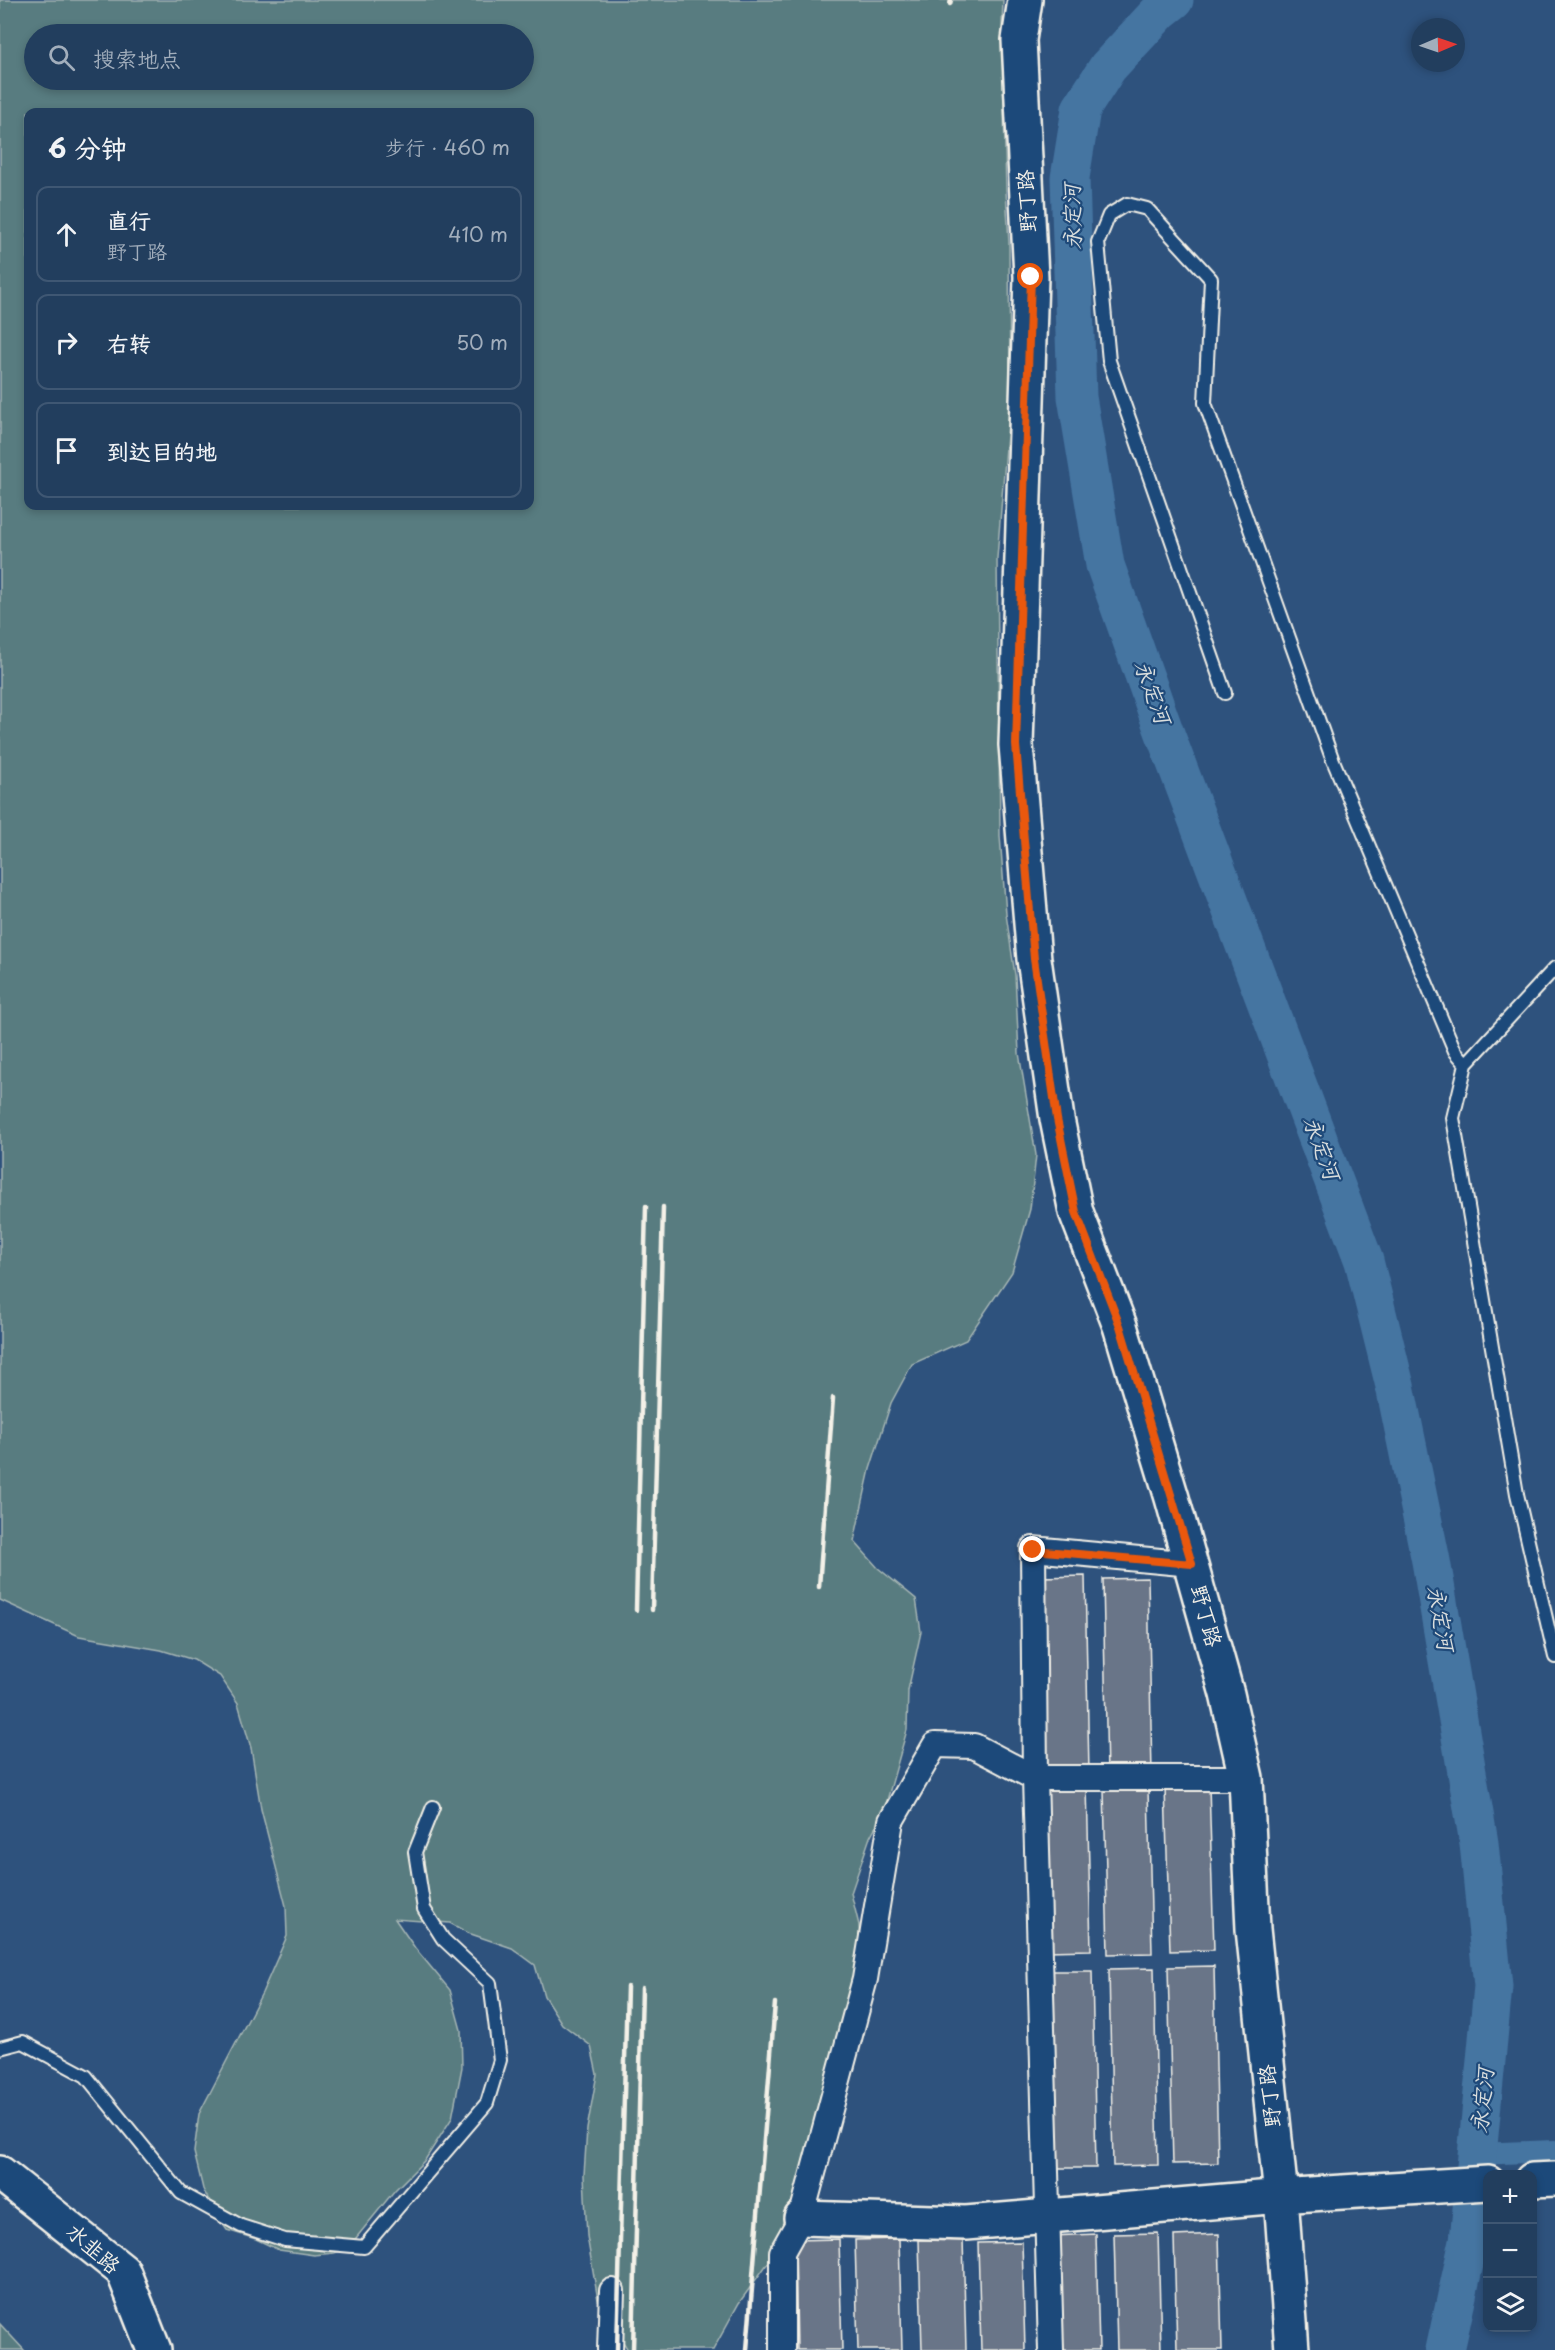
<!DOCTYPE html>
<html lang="zh">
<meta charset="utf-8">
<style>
body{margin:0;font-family:"Playpen Sans","LXGW WenKai TC",sans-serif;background:#2a4564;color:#f1f3f6}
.controls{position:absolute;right:18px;bottom:18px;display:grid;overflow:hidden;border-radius:12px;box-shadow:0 3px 9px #0003}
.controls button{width:54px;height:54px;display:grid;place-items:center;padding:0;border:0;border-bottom:2px solid #3f5773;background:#223e5e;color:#f1f3f6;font:30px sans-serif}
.compass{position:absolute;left:1411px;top:18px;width:54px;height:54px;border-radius:50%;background:#223e5e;box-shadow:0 3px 9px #0003;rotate:88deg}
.stop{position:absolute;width:18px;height:18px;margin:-14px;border:4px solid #ea580c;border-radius:50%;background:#fff}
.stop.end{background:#ea580c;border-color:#fff;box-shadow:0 2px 6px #0008}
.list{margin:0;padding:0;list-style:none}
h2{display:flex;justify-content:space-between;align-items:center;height:78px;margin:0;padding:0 24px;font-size:26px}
h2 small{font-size:20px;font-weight:400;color:#a2aebc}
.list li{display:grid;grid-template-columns:39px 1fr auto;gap:18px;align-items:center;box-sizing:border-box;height:96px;margin:0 12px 12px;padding:0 12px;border:2px solid #3f5773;border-radius:12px}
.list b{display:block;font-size:22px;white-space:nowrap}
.list p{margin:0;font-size:20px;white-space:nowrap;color:#a2aebc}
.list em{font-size:20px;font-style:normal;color:#a2aebc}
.icon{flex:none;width:33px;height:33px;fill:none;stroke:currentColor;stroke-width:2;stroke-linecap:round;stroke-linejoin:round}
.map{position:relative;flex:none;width:1555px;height:2350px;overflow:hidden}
.search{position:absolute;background:#223e5e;box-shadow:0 3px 9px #0003;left:24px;top:24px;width:510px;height:66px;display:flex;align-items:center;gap:15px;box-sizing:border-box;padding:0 21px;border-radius:33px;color:#a2aebc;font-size:22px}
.panel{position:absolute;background:#223e5e;box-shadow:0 3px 9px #0003;left:24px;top:108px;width:510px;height:402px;border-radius:12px}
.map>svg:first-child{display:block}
.green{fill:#587b80;stroke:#a6b6b4;stroke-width:1.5;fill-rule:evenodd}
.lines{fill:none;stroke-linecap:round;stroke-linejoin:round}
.canal{stroke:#4574a1;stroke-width:22}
.river{stroke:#4574a1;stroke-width:39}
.building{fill:#697488;stroke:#f4f1e8;stroke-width:1.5}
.lane-casing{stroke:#f4f1e8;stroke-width:16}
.street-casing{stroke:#f4f1e8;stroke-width:28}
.secondary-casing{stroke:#f4f1e8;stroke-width:38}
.lane{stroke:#1f4a7a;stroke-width:12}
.street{stroke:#1f4a7a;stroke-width:24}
.secondary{stroke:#1f4a7a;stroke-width:33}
.rail{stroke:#f4f1e8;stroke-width:4.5}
.route{stroke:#ea580c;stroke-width:8}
.labels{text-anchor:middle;stroke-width:4.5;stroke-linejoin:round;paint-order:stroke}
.street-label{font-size:21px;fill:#f4f1e8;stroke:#1f4a7a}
.water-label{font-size:22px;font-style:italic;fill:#dadedd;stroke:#1f4a7a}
</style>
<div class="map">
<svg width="1555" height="2350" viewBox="0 0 1555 2350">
<rect width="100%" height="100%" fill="#2e527d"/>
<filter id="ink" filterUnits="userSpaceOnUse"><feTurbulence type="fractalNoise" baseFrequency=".0167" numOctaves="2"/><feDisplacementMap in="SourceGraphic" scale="12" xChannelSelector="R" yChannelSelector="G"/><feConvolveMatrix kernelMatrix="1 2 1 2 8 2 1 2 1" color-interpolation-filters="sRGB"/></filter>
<g filter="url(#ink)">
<path class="green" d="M0 0H1003L1002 26 1006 191 1009 243 1010 398 997 558 1000 836 1006 914 1015 975 1019 1053 1036 1155 1030 1209 1012 1272 966 1340 912 1364 891 1403 870 1469 854 1541 878 1568 916 1599 921 1632 908 1690 907 1730 884 1811 870 1837 851 1893 859 1925 860 1958 793 2211 770 2260 739 2303 713 2350H628L598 2300 587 2236 584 2175 587 2129 597 2074 591 2046 562 2024 544 1996 535 1965 512 1948 468 1933 450 1923 395 1919 415 1948 450 1990 461 2030 462 2067 452 2118 425 2160 395 2190 347 2249 334 2253 314 2255 279 2250 256 2239 227 2230 217 2216 203 2189 194 2152 199 2114 262 1993 287 1936 286 1906 261 1809 251 1748 238 1703 220 1676 194 1660 161 1650 79 1636 0 1600ZM34 34H524V80H34ZM28 112H530V506H28Z
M0 2324 24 2350H0Z"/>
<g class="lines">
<path class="canal" d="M1477 2154 1555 2151"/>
<path class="river" d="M1174 0 1160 11 1108 67 1081 109 1070 178 1077 397 1105 565 1164 731 1364 1261 1395 1386 1431 1561 1479 1843 1493 1986 1469 2241 1445 2350"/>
</g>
<path class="building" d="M1085 1576 1089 1773 1044 1774 1040 1577Z
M1148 1578 1152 1775H1107L1103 1579Z
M1087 1786 1091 1950 1047 1951 1043 1787Z
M1209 1786 1214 1950 1170 1951 1165 1787Z
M1148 1788 1152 1953 1108 1954 1104 1790Z
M1214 1966 1218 2163 1173 2164 1168 1967Z
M1154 1968 1158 2165 1113 2166 1109 1969Z
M1047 1971H1092L1096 2168H1051Z
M1158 2233 1161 2350H1117L1114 2234Z
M1096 2234 1099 2350H1055L1052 2236Z
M1219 2234 1222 2350H1177L1174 2236Z
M839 2239 842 2350H797L795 2240Z
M899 2239 902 2350H858L855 2240Z
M963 2239 966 2350H922L919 2240Z
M1022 2242 1025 2350H981L978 2243Z"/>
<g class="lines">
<g class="lane-casing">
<path id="lane" d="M1225 693 1109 361 1098 242 1109 215 1127 204 1147 209 1211 279 1205 403 1332 758 1455 1051 1466 1064
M1555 968 1466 1064 1453 1118 1517 1494 1555 1657
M0 2048 23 2042 86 2076 181 2193 241 2226 285 2240 364 2247 487 2103 500 2060 490 1983 443 1939 424 1909 415 1852 433 1807"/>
</g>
<g class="street-casing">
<path id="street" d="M610 2350 612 2291
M782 2350V2252L801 2218 865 1979 891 1821 935 1745 974 1746 1035 1778 1033 1549 1192 1564
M1051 2350 1035 1778H1246"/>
</g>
<g class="secondary-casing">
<path id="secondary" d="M1025 0 1019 40 1031 277 1016 745 1034 959 1057 1119 1076 1212 1120 1326 1172 1498 1227 1694 1246 1778 1253 1929 1281 2196 1292 2350
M0 2173 123 2271 154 2350
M1532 2180 1555 2179
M801 2218 966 2223 1294 2195 1488 2183"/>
</g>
<use href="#lane" class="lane"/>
<use href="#street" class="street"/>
<use href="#secondary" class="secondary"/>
<path class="rail" d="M950 4 951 0
M819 1587 833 1398
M636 1610 646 1206
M652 1610 663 1207
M617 2350 627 1987
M633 2350 642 1988
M747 2350 775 2003"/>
</g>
</g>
<g class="lines" filter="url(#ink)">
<path class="route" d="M1031 277 1016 745 1034 959 1057 1119 1076 1212 1120 1326 1192 1564 1033 1550"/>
</g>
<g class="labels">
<g class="street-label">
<text transform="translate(1027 201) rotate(-93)" y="7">野丁路</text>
<text transform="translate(1206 1616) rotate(75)" y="7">野丁路</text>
<text transform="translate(1270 2096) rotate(-96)" y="7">野丁路</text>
<text transform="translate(93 2249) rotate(41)" y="7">水韭路</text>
</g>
<g class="water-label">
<text transform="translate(1072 217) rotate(-91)" y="8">永定河</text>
<text transform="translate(1153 692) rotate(70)" y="8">永定河</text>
<text transform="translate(1322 1148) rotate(70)" y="8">永定河</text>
<text transform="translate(1441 1618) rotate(80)" y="8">永定河</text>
<text transform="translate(1482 2100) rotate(-84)" y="8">永定河</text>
</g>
</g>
</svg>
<div class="controls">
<button>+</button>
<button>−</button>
<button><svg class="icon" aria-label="layers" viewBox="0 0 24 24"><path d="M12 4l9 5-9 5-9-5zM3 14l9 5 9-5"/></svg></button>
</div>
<svg class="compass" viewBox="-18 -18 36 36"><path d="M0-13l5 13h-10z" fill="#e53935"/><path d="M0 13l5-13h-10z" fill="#a2aebc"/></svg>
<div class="stop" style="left:1031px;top:277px"></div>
<div class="stop end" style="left:1033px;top:1550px"></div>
<div class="search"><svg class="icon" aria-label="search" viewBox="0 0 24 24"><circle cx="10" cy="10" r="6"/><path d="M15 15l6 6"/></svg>搜索地点</div>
<section class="panel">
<h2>6 分钟<small>步行 · 460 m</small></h2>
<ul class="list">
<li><svg class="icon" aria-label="ahead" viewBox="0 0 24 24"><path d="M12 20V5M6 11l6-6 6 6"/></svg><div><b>直行</b><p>野丁路</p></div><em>410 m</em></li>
<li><svg class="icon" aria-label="right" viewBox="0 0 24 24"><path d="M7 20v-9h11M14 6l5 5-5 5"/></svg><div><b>右转</b></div><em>50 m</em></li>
<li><svg class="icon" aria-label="arrive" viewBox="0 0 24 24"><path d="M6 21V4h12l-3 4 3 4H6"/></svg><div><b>到达目的地</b></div></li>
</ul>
</section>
</div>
